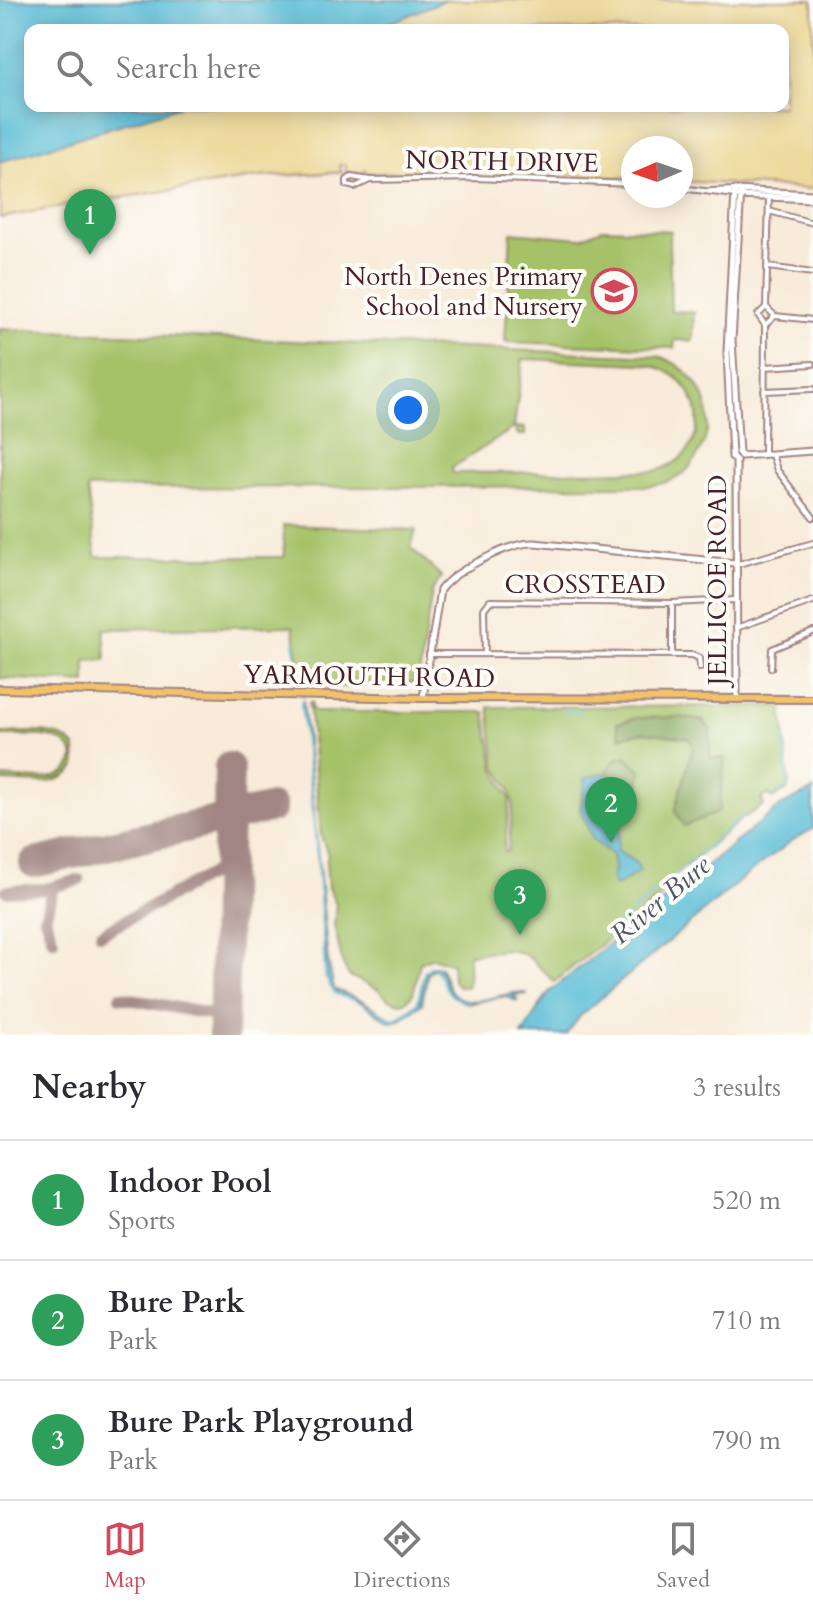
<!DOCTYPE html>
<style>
body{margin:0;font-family:Cardo,serif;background:#f7f7f7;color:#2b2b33}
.compass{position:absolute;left:621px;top:136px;width:72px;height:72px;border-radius:50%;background:#fff;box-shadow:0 4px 20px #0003;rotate:268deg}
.you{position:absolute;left:408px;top:410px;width:28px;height:28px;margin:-20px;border:6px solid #fff;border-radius:50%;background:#1a73e8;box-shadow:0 0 0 12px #1a73e833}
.badge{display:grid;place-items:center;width:52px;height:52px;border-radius:50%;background:#d1495b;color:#fff;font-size:26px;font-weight:700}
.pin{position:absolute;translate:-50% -66px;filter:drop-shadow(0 2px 4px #0008)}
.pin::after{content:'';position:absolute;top:42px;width:28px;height:24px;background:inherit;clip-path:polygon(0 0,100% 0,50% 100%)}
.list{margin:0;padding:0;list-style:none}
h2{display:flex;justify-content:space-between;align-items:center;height:104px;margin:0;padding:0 32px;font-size:34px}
h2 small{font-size:26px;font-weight:400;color:#7c7c81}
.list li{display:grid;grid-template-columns:52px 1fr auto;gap:24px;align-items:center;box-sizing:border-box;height:120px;padding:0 32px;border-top:2px solid #e1e1e2}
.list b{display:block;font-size:30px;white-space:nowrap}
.list p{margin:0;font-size:26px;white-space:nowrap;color:#7c7c81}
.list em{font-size:26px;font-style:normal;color:#7c7c81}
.icon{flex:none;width:44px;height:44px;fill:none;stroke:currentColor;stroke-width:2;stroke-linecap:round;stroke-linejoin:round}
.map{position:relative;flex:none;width:813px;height:1035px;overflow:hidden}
.search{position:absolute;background:#fff;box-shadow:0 4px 20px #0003;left:24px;right:24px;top:24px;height:88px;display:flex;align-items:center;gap:20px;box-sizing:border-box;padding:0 28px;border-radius:16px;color:#7c7c81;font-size:30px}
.sheet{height:464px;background:#fff}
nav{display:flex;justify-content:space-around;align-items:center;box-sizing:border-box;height:112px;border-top:2px solid #e1e1e2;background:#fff;font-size:22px;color:#7c7c81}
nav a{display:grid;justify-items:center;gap:4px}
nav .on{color:#d1495b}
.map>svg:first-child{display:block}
.green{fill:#a5c269;stroke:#78704a;stroke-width:2;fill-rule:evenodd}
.forest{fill:#84a85d;stroke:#676444;stroke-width:2}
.sand{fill:#eeda9e;stroke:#9c7c64;stroke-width:2}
.water{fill:#58bcd6;stroke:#516e80;stroke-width:2;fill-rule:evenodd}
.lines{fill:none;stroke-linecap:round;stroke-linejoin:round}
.stream{stroke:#58bcd6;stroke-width:2}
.taxiway{stroke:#a18582;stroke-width:12}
.runway{stroke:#a18582;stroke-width:30}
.minor-casing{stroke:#a18582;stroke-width:8}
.tertiary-casing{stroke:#a18582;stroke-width:9}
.primary-casing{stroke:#a18582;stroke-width:10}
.minor{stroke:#fff;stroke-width:4}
.tertiary{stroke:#fff;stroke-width:5}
.primary{stroke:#f2c26a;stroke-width:6}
.labels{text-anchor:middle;stroke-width:8;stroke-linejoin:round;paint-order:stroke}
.street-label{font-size:26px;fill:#4a1f2b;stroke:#fdfcf7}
.poi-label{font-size:26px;fill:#4a1f2b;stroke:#fdfcf7;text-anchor:end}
.water-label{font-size:28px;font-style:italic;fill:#4f5667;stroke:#fdfcf7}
</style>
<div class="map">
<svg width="813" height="1035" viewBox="0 0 813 1035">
<rect width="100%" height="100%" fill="#fdfcf7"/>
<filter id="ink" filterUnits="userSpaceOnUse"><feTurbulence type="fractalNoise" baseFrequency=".0125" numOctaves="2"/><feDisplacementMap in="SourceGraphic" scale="16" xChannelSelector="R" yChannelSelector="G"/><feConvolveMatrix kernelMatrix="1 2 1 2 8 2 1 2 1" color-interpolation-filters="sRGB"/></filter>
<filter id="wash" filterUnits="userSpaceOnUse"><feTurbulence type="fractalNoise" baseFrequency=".006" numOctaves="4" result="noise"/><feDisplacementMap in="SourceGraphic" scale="32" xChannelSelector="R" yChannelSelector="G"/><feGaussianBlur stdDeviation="1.8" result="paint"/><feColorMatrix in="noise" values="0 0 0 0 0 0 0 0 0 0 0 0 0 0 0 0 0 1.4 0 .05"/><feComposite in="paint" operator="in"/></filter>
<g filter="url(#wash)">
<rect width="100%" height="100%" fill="#f8ebd9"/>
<path class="green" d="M604 228 671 231 669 239 671 311 694 312 693 341 675 340 674 348 505 342 511 232 581 238Z
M0 329 658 356C699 369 721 411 700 451 695 460 688 471 680 476 672 482 660 484 650 486L87 488 96 557H284L283 525 416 530 411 548 442 577 432 591 418 683 351 682V686L303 689 293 626 104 629 106 660 86 661V683L0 678ZM523 359 643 364C707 372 719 454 655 471L452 473V468L514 428 518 435H525V428L514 427Z
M309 702H312V709L316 712H485L495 770 510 799 504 851H508L513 803 509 788 496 767 489 707 782 706 789 784 787 790 772 799 769 794 761 799 764 805 739 821 674 876 659 898 554 982C518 944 521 948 470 954 465 964 472 977 466 987H460L453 981 452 964 432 957 420 963 413 994 405 1002 400 1003 388 999 378 989 349 976 343 965 334 925 336 904 328 888 326 863 328 855 321 836Z
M0 733C25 733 58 726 75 747L76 765C62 790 25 781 0 781V777C24 777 67 788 74 757 65 728 24 737 0 736Z"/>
<path class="forest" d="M680 717 703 721 710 729V758H725L719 812 684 826 675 811 693 747 689 738 643 732 620 737 617 723 636 718Z
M627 756 641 770 638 790 606 772 616 759Z"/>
<path class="sand" d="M439 0H813V189L681 181V148H633V178L492 172 490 168 486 172 366 173 365 170 363 173H346V165H339L342 172 260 177 64 206 0 218V137L114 106H783V30H370Z"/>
<path class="water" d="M0 0H445L373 30H30V106H181L0 162Z
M303 701 328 960 334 989 363 1001 392 1019 399 1017 419 1002 426 971 433 966 440 967C445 975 446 985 451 991 470 1015 508 986 528 994L513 995 518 1000 516 1001C491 984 460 1031 440 971L433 969 428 973 422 1004 399 1020 391 1022C380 1017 372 1009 362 1003 346 995 330 996 327 975L311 785 301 705Z
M602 773 629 788 634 805 620 822 617 851 636 863 640 871 616 886 612 882 614 867 612 855 593 840 580 810 586 778ZM606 787 612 792 618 793 616 796 620 798 621 802 615 813 605 817 600 822 593 807 594 793 601 787Z
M813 790V829L793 840 748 874 580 1016 566 1035H522L548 993 782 805Z"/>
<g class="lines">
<path class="stream" d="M294 641 299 687
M301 702 318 862 325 977 335 994 353 1000
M563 712H581
M774 795 788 787 784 739
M633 911 744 815
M603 935 629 914
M436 969C445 985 447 1000 468 1001
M386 1018H396L417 1005 424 972 431 966"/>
<path class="taxiway" d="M53 887 45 918 53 940
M6 891 45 889 79 880
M101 934 227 865
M120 997 224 1017"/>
<path class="runway" d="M34 863 271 808
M223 1035 229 767"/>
</g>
</g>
<g filter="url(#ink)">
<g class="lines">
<g class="minor-casing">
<path id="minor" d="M370 180 355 187 347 185V180L351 177 370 180 475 178 633 184
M681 188 735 195
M711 191 735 190
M769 211 813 223
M768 267 813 273
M766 307 775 316 813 320
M765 325 758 315 766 307 769 198
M764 367 813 364
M764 391 813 389
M764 453 765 332V325L775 316
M772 455 777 470 813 517
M735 565 813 543
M736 628 813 601
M429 654 692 655 699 658 700 668
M485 654 484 609 490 601 672 603 736 600
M672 655V603
M771 668 772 649 813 632"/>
</g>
<g class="tertiary-casing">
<path id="tertiary" d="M738 196 813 199
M738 452 741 456 813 451
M739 453 732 340 741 191
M423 698 440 590C454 571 510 542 534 543L735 563
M737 699 736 460 732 457 727 352 735 190 813 194"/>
</g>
<g class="primary-casing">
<path id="primary" d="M0 689 423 698 813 699"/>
</g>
<use href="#minor" class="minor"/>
<use href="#tertiary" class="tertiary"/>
<use href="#primary" class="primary"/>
</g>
</g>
<defs>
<g id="school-ring" transform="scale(2.3)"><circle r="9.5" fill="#fdfcf7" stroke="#d1495b" stroke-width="1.5"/><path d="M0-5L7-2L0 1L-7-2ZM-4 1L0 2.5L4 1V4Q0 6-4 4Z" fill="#d1495b"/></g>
</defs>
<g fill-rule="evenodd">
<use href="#school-ring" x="614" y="291"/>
</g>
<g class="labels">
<g class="street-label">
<text transform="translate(502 161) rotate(1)" y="9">NORTH DRIVE</text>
<text transform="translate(717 580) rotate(-90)" y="9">JELLICOE ROAD</text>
<text x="585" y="593">CROSSTEAD</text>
<text transform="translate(369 676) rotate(1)" y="9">YARMOUTH ROAD</text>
</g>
<g class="poi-label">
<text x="583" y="285">North Denes Primary<tspan x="583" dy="30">School and Nursery</tspan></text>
</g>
<g class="water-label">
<text transform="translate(660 899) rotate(-40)" y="10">River Bure</text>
</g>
</g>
</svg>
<svg class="compass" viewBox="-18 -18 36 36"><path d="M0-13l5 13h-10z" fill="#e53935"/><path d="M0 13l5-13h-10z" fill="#7c7c81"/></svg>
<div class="you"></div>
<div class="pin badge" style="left:90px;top:255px;background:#2e9e5b">1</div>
<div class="pin badge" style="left:611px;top:843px;background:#2e9e5b">2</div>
<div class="pin badge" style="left:520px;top:935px;background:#2e9e5b">3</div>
<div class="search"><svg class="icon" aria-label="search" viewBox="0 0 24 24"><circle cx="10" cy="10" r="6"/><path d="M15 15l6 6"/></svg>Search here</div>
</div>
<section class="sheet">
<h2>Nearby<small>3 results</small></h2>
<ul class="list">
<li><span class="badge" style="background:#2e9e5b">1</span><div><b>Indoor Pool</b><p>Sports</p></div><em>520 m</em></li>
<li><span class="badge" style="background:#2e9e5b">2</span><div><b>Bure Park</b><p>Park</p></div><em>710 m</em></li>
<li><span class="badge" style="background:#2e9e5b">3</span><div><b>Bure Park Playground</b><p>Park</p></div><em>790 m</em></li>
</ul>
</section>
<nav>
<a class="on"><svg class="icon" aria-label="map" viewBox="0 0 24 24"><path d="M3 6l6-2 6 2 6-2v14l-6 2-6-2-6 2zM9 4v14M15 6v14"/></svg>Map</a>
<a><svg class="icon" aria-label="directions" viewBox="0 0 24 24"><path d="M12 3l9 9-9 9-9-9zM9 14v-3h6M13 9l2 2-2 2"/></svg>Directions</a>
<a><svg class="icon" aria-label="saved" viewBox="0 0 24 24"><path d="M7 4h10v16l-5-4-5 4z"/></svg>Saved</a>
</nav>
